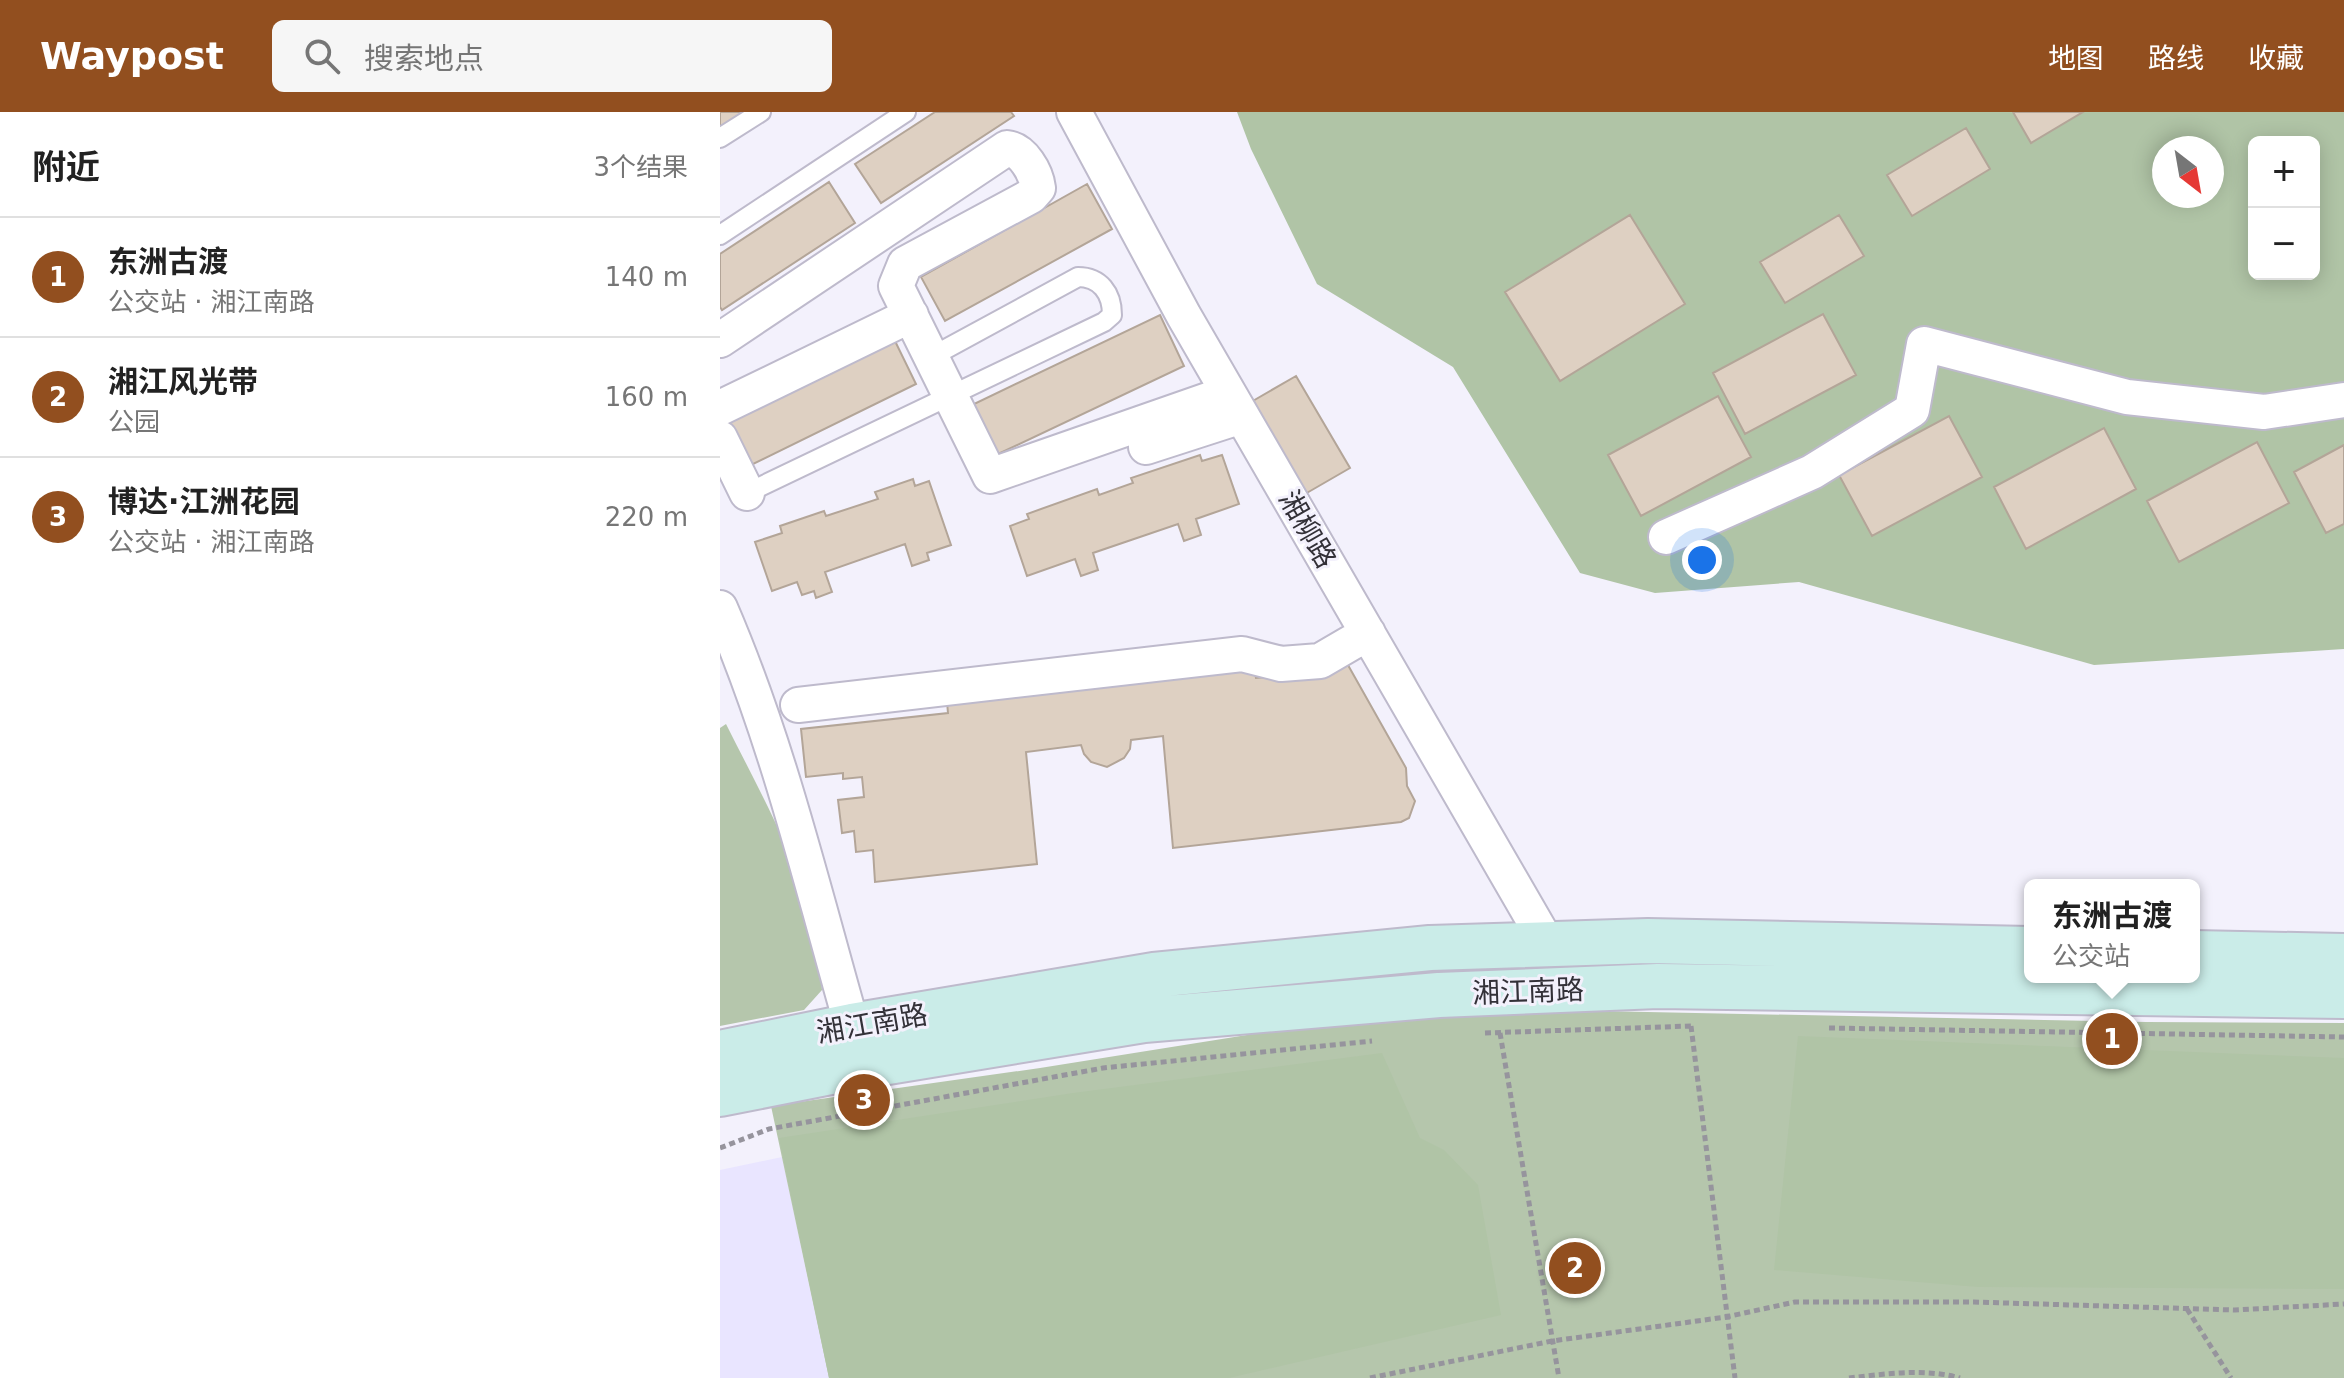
<!DOCTYPE html>
<html lang="zh">
<meta charset="utf-8">
<style>
body{margin:0;font-family:"DejaVu Sans","Noto Sans SC",sans-serif;background:#f6f6f6;color:#222}
.controls{position:absolute;right:24px;top:24px;display:grid;overflow:hidden;border-radius:12px;box-shadow:0 4px 20px #0003}
.controls button{width:72px;height:72px;display:grid;place-items:center;padding:0;border:0;border-bottom:2px solid #e0e0e0;background:#fff;color:#222;font:40px sans-serif}
.compass{position:absolute;left:1432px;top:24px;width:72px;height:72px;border-radius:50%;background:#fff;box-shadow:0 4px 20px #0003;rotate:149deg}
.you{position:absolute;left:982px;top:448px;width:28px;height:28px;margin:-20px;border:6px solid #fff;border-radius:50%;background:#1a73e8;box-shadow:0 0 0 12px #1a73e833}
.badge{display:grid;place-items:center;width:52px;height:52px;border-radius:50%;background:#924f1f;color:#fff;font-size:26px;font-weight:700}
.pin{position:absolute;translate:-50% -50%;border:4px solid #fff;box-shadow:0 2px 8px #0006}
.popup{position:absolute;left:1304px;top:767px;width:176px;height:104px;box-sizing:border-box;display:grid;place-content:center;border-radius:12px;background:#fff;filter:drop-shadow(0 2px 6px #0005);font-size:26px;white-space:nowrap;color:#767676}
.popup b{font-size:30px;color:#222}
.popup::after{content:'';position:absolute;left:50%;top:100%;margin-left:-16px;border:16px solid transparent;border-top-color:#fff}
.list{margin:0;padding:0;list-style:none}
h2{display:flex;justify-content:space-between;align-items:center;height:104px;margin:0;padding:0 32px;font-size:34px}
h2 small{font-size:26px;font-weight:400;color:#767676}
.list li{display:grid;grid-template-columns:52px 1fr auto;gap:24px;align-items:center;box-sizing:border-box;height:120px;padding:0 32px;border-top:2px solid #e0e0e0}
.list b{display:block;font-size:30px;white-space:nowrap}
.list p{margin:0;font-size:26px;white-space:nowrap;color:#767676}
.list em{font-size:26px;font-style:normal;color:#767676}
.icon{flex:none;width:44px;height:44px;fill:none;stroke:currentColor;stroke-width:2;stroke-linecap:round;stroke-linejoin:round}
.map{position:relative;flex:none;width:1624px;height:1266px;overflow:hidden}
header{display:flex;align-items:center;gap:48px;box-sizing:border-box;height:112px;padding:0 40px;background:#924f1f;color:#fff}
header strong{font-size:38px}
nav{display:flex;gap:44px;margin-inline-start:auto;font-size:28px}
.search{width:560px;height:72px;background:#f6f6f6;display:flex;align-items:center;gap:20px;box-sizing:border-box;padding:0 28px;border-radius:12px;color:#767676;font-size:30px}
main{display:flex}
aside{flex:1;background:#fff}
.map>svg:first-child{display:block}
.built{fill:#e9e5ff}
.green{fill:#b5c6ac}
.forest{fill:#b0c4a6;fill-rule:evenodd}
.building{fill:#ded0c2;stroke:#b3a598;stroke-width:2}
.lines{fill:none;stroke-linecap:round;stroke-linejoin:round}
.lane-casing{stroke:#bebacc;stroke-width:22}
.street-casing{stroke:#bebacc;stroke-width:38}
.secondary-casing{stroke:#bebacc;stroke-width:48}
.path{stroke:#96949d;stroke-width:5;stroke-dasharray:6 4;stroke-linecap:butt}
.lane{stroke:#fff;stroke-width:18}
.street{stroke:#fff;stroke-width:34}
.secondary{stroke:#caece8;stroke-width:44}
.labels{text-anchor:middle;stroke-width:6;stroke-linejoin:round;paint-order:stroke}
.street-label{font-size:28px;fill:#333138;stroke:#f3f1fc}
</style>
<header>
<strong>Waypost</strong>
<div class="search"><svg class="icon" aria-label="search" viewBox="0 0 24 24"><circle cx="10" cy="10" r="6"/><path d="M15 15l6 6"/></svg>搜索地点</div>
<nav><a>地图</a><a>路线</a><a>收藏</a></nav>
</header>
<main>
<aside>
<h2>附近<small>3个结果</small></h2>
<ul class="list">
<li><span class="badge">1</span><div><b>东洲古渡</b><p>公交站 · 湘江南路</p></div><em>140 m</em></li>
<li><span class="badge">2</span><div><b>湘江风光带</b><p>公园</p></div><em>160 m</em></li>
<li><span class="badge">3</span><div><b>博达·江洲花园</b><p>公交站 · 湘江南路</p></div><em>220 m</em></li>
</ul>
</aside>
<div class="map">
<svg width="1624" height="1266" viewBox="0 0 1624 1266">
<rect width="100%" height="100%" fill="#f3f1fc"/>
<path class="built" d="M62 1045 109 1266H0V1058Z"/>
<path class="green" d="M6 612C48 696 99 782 102 878L84 898 0 914V616Z
M879 899 1426 910 1624 911V1266H109L51 994 320 956 640 905Z"/>
<path class="forest" d="M517 0H1624V537L1374 553 1079 470 935 481 860 461 733 255 597 172 531 37ZM1534 30H1594V162H1534ZM1444 36H1492V84H1444Z
M1078 924 1624 946V1177L1258 1175 1054 1158Z
M662 941 700 1026 724 1038 758 1073 781 1203 509 1266H109L59 1026 353 981Z"/>
<path class="building" d="M0 0H24L0 15Z
M215 0H291L294 4 161 91 135 52Z
M1293 0H1363L1311 31Z
M1246 16 1270 57 1192 104 1167 63Z
M109 70 135 111 2 198 0 195V142Z
M367 72 392 117 225 209 201 165Z
M910 103 965 192 840 269 785 180Z
M1119 103 1144 144 1065 191 1040 150Z
M1103 202 1136 263 1025 322 993 261Z
M440 203 464 254 276 343 252 293Z
M174 227 196 272 25 356 3 312Z
M576 264 630 356 585 382 531 290Z
M998 284 1031 345 921 404 888 343Z
M1229 304 1262 365 1152 424 1119 363Z
M1384 316 1416 377 1306 437 1274 375Z
M1537 330 1569 391 1459 450 1427 389Z
M1624 333V412L1606 421 1574 360Z
M480 343 482 349 502 343 519 392 476 407 481 423 464 429 458 412 373 441 378 458 361 464 355 447 307 464 290 414 309 407 307 402 377 377 379 383 413 371 411 366Z
M193 367 195 374 209 369 231 433 207 441 209 448 192 454 185 432 105 460 112 480 96 486 94 479 82 483 77 470 52 479 35 430 62 421 60 414 104 399 106 404 158 387 155 380Z
M624 546 686 656 687 674 695 689 689 706 681 710 453 736 443 624 411 628 410 637 404 646 387 655 371 650 364 642 361 633 306 640 317 752 155 770 153 738 136 740 134 719 122 721 118 688 144 685 142 665 123 667V661L86 665 81 617 228 601 227 590 534 556 536 566 600 560Z"/>
<g class="lines">
<g class="lane-casing">
<path id="lane" d="M0 26 41 0
M0 123 186 0
M27 381 384 210 392 203C392 181 380 165 358 165L211 245"/>
</g>
<g class="street-casing">
<path id="street" d="M354 0 464 204 827 831
M0 228 287 36C303 38 316 60 318 76L311 84 185 152 176 174 270 364 508 281
M0 296 191 203
M0 326 27 381
M426 335 522 304
M946 425 1092 360 1192 298 1204 232 1407 285 1544 300 1624 288
M0 496C58 630 92 774 132 914
M78 593 522 542 561 552 600 549 648 521"/>
</g>
<g class="secondary-casing">
<path id="secondary" d="M1474 841 1624 844
M0 941 132 914 434 863 710 836 928 829 1310 837
M0 982 131 956 424 908 719 883 938 874 1624 884"/>
</g>
<path class="path" d="M971 914 1015 1266
M1109 916 1624 925
M765 921 971 914
M780 921 839 1266
M0 1036 49 1017 383 956 652 929
M1467 1197 1511 1266
M650 1266 832 1229 1006 1205 1075 1190H1254L1515 1198 1624 1192
M1129 1266C1164 1262 1205 1256 1240 1266"/>
<use href="#lane" class="lane"/>
<use href="#street" class="street"/>
<use href="#secondary" class="secondary"/>
</g>
<g class="labels">
<g class="street-label">
<text transform="translate(588 417) rotate(60)" y="10">湘柳路</text>
<text transform="translate(808 879) rotate(-2)" y="10">湘江南路</text>
<text transform="translate(152 911) rotate(-10)" y="10">湘江南路</text>
</g>
</g>
</svg>
<div class="controls">
<button>+</button>
<button>−</button>
</div>
<svg class="compass" viewBox="-18 -18 36 36"><path d="M0-13l5 13h-10z" fill="#e53935"/><path d="M0 13l5-13h-10z" fill="#767676"/></svg>
<div class="you"></div>
<div class="pin badge" style="left:1392px;top:927px">1</div>
<div class="popup"><b>东洲古渡</b>公交站</div>
<div class="pin badge" style="left:855px;top:1156px">2</div>
<div class="pin badge" style="left:144px;top:988px">3</div>
</div>
</main>
